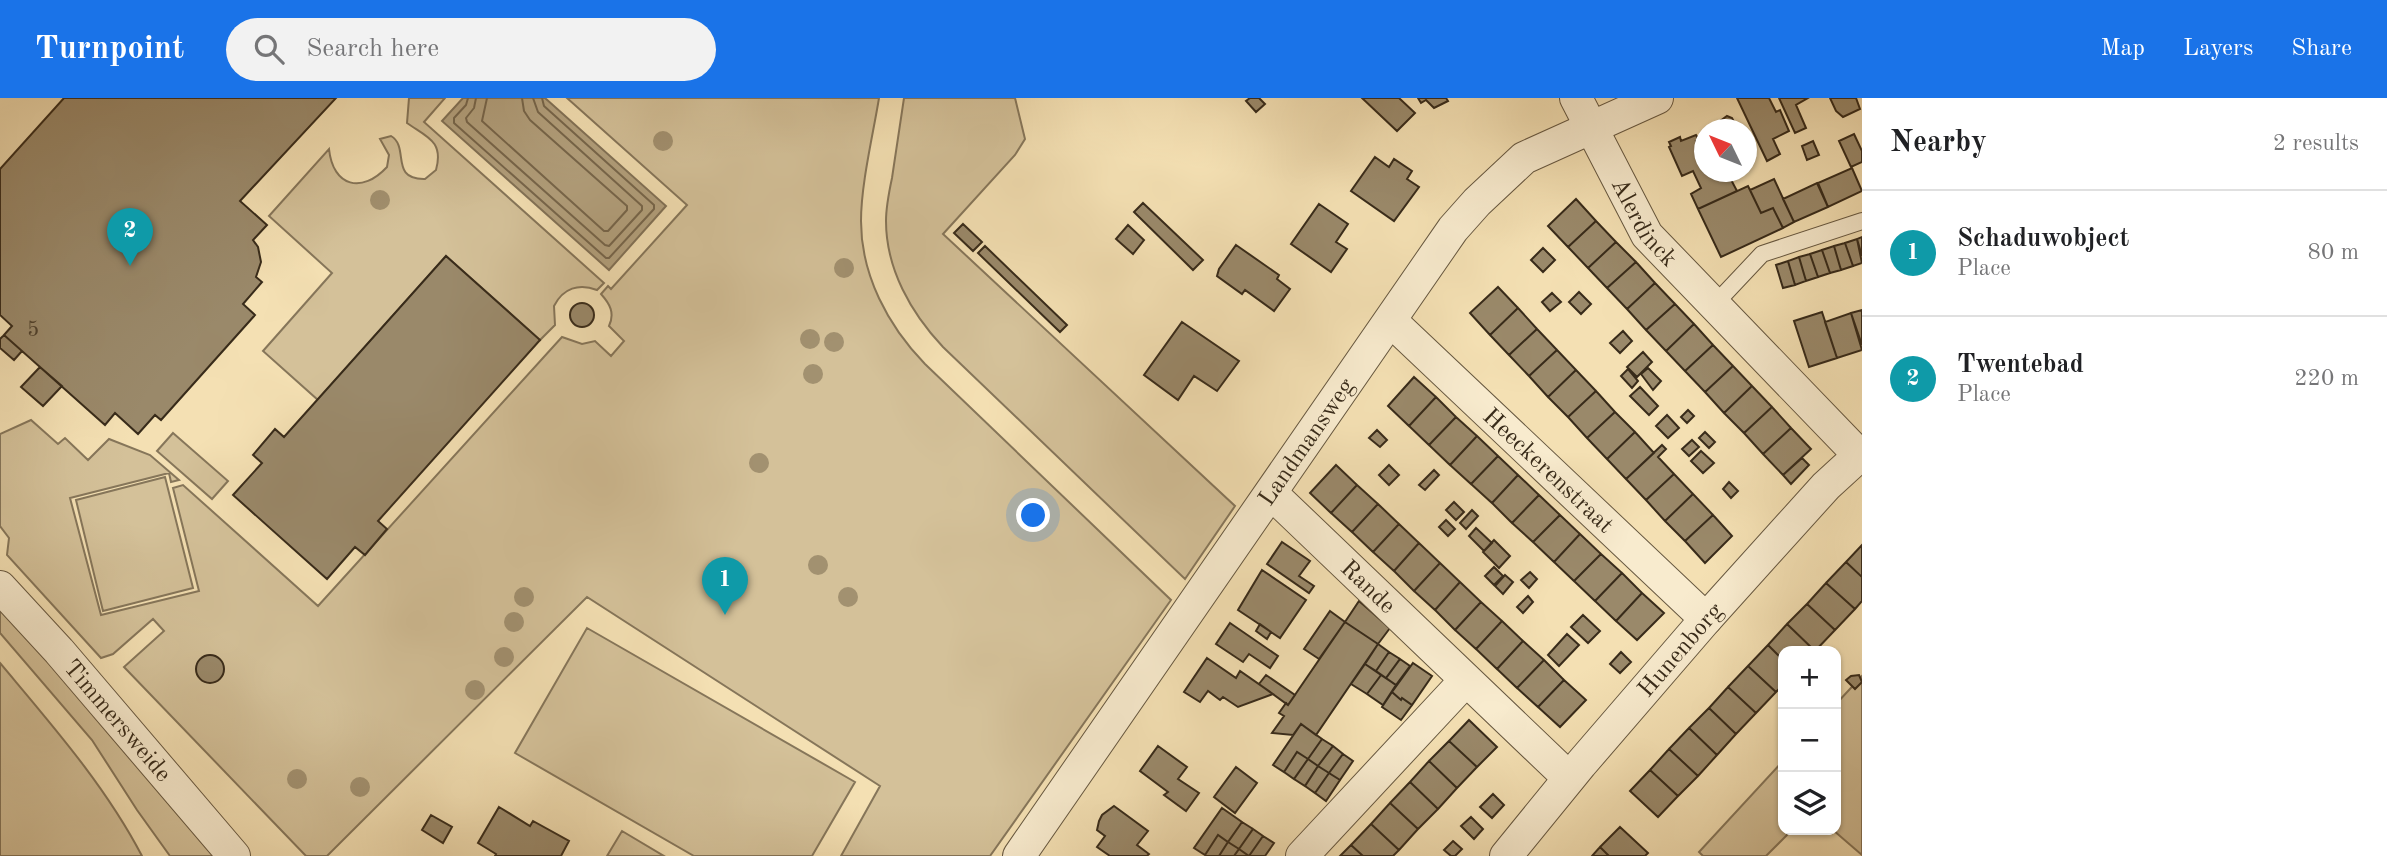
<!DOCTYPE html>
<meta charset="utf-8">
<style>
body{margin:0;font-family:"Old Standard TT",serif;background:#f2f2f2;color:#202124}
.controls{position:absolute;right:21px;bottom:21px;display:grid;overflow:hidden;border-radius:14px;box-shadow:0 2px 5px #0004}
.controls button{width:63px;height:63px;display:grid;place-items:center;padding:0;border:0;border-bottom:2px solid #e0e0e0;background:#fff;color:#202124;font:35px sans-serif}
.compass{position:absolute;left:1694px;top:21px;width:63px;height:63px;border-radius:50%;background:#fff;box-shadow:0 2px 5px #0004;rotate:313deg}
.you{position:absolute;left:1034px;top:418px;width:24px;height:24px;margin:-18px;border:5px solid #fff;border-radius:50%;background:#1a73e8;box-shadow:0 0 0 10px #1a73e833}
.badge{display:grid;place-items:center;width:46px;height:46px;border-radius:50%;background:#1a73e8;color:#fff;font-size:23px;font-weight:700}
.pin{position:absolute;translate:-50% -58px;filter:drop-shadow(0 2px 4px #0008)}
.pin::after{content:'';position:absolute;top:37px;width:24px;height:21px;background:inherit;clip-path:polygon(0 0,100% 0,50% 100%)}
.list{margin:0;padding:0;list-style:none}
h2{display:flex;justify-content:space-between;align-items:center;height:91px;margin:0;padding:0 28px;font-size:30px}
h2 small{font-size:23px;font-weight:400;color:#757577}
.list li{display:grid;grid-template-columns:46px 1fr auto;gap:21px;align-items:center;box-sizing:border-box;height:126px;padding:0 28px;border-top:2px solid #e0e0e0}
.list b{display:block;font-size:26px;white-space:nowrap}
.list p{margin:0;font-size:23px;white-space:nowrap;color:#757577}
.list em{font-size:23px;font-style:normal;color:#757577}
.icon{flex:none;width:38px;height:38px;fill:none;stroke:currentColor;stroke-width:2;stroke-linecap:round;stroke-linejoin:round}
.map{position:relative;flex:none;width:1862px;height:758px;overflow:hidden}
header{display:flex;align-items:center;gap:42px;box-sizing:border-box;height:98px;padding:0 35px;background:#1a73e8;color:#fff}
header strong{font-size:33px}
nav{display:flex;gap:38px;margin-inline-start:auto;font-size:24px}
.search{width:490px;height:63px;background:#f2f2f2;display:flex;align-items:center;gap:18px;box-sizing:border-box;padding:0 24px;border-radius:38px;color:#757577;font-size:26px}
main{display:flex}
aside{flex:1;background:#fff}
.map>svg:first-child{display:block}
.green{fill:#d4c199;stroke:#86765a;stroke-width:2}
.water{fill:#b4a27f;stroke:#827257;stroke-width:2}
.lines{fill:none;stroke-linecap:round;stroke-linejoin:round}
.shore{stroke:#76664c;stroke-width:2}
.building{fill:#9a896a;stroke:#382b1a;stroke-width:2}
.service-casing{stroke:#675840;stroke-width:18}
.minor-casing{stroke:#675840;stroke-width:34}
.service{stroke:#f8ebce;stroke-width:16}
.minor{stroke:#f8ebce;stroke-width:32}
.tree{fill:#a29170}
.labels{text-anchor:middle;stroke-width:5;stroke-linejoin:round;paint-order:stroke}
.number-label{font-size:21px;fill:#50422e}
.street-label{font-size:24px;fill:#382b1a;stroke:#f8ebce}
</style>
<header>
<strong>Turnpoint</strong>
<div class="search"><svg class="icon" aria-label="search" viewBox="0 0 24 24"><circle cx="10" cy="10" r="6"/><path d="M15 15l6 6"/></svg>Search here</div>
<nav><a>Map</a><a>Layers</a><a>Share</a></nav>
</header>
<main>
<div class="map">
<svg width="1862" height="758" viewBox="0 0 1862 758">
<rect width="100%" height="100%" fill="#f4e0b3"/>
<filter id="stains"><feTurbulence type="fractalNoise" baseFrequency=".00286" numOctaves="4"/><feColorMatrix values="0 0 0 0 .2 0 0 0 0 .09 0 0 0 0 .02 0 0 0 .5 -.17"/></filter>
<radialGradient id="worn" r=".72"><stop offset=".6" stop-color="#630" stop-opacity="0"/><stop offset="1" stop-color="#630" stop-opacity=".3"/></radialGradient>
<path class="green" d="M409 0H445L424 24 604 185 597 192C579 185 563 190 554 208L555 227 540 242 446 158 318 302 263 253 332 175 269 118 329 51C333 89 362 96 387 69L389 57 380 41 391 38C410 49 389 82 425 81L436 72C444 43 427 39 407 25Z
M567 0H879C873 37 861 86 861 123 861 177 888 228 925 266L1171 502 990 758H841L880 688 587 499 327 758H306L124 569 164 533 153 521 113 556 101 560 7 457 9 440 0 428V336L31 322 58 346 65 340 88 362 109 341 150 357 179 382 171 384 169 375 70 400 101 517 199 493 173 390 183 387 318 508 562 239 582 246 595 243 611 258 624 243 609 228C615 215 610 206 601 196L608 188 611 191 687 107Z
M904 0H1015L1025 41 1015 57 943 136 1235 408 1185 481 943 249C911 215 886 171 886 123 886 109 889 94 892 80 896 54 900 27 904 0Z
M173 335 228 383 212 401 157 353Z
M165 379 193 490 103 513 76 402Z
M0 507 224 758H170L137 712 92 642 0 535Z
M587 530 855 684 812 758H694L515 655Z
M0 565C51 626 105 687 142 758H0Z
M1862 578V757L1833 732H1836V606Z
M1783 663V732H1792L1766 758H1703L1699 754Z
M622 733 664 758H607Z"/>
<path class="water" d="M463 0H545L666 108 609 172 442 23Z"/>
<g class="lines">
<path class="shore" d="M468 0 466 7 454 20V25L606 160H609L654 111V107L544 8 542 0
M476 0 474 10 466 20 467 24 605 147 609 148 642 112V108L538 14 533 0
M487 0 482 23 604 133H608L627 112V108L530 22 524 13 522 0"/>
</g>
<path class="building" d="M64 0H336L240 103 267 127 253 142 258 149 261 164 256 179 262 184 243 206 255 217 161 322 155 317 138 336 115 315 105 327 4 237 12 228 0 217V71Z
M1250 0H1259L1265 6 1256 14 1246 3Z
M1362 0H1399L1415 15 1397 33Z
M1418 0H1446L1448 3 1434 10 1426 2 1421 5Z
M1737 0H1769L1776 14 1780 12 1789 33 1773 41 1780 56 1767 63Z
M1779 0H1808L1796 7 1806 30 1795 35Z
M1830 0H1856L1860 11 1843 19 1836 13Z
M1727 18 1732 20 1738 32H1708Z
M1854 36 1862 53V64L1851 69 1839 43Z
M1696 37 1699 42 1696 43 1704 62V74H1727L1737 93 1698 111 1691 96 1701 90 1693 73 1682 78 1669 49 1671 48 1669 44 1680 39 1681 43Z
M1813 43 1819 57 1807 62 1802 48Z
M1375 59 1389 69 1394 61 1412 73 1407 81 1419 89 1394 123 1351 93Z
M1852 70 1862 93 1828 109 1818 85Z
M1774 81 1794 124 1783 130 1773 110 1761 115 1750 92Z
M1817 85 1828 109 1794 124 1783 101Z
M1748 88 1761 115 1773 110 1783 130 1721 159 1698 111Z
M1576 101 1596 123 1568 149 1548 128Z
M1143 105 1203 162 1193 172 1134 114Z
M1319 106 1348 126 1336 144 1347 151 1331 174 1291 146Z
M1596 123 1616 144 1588 170 1568 149Z
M963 126 982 144 973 153 954 135Z
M1128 127 1144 142 1133 156 1116 141Z
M1862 139V158L1857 141Z
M1857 141 1862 165 1853 168 1845 145Z
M1616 144 1636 164 1607 190 1588 170Z
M1845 145 1853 168 1841 172 1834 148Z
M1236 147 1279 177 1277 181 1290 191 1274 213 1245 192 1242 196 1217 178 1219 171Z
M985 148 1067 227 1060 234 978 155Z
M1834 148 1841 172 1830 175 1822 152Z
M1543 150 1555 162 1543 174 1531 162Z
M1822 152 1830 175 1818 179 1810 156Z
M1810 156 1818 179 1806 183 1799 159Z
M446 158 540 242 378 423 387 431 365 457 355 449 327 481 233 397 262 365 253 357 275 331 284 339Z
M1799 159 1806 183 1795 187 1788 163Z
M1788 163 1795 187 1783 190 1776 167Z
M1636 164 1655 185 1627 211 1607 190Z
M1655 185 1675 206 1646 232 1627 211Z
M1498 189 1518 210 1490 237 1470 215Z
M1579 194 1591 206 1581 216 1569 204Z
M1552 195 1561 204 1550 213 1542 204Z
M570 217a12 12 0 1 1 24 0a12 12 0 1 1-24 0Z
M1675 206 1694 226 1666 253 1646 232Z
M1518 210 1537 231 1509 257 1490 237Z
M1862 212V247L1851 215Z
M1822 214 1837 260 1809 269 1794 223Z
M1851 215 1862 252 1837 260 1825 224Z
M1182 224 1239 263 1217 293 1194 278 1178 302 1144 277Z
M1694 226 1713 247 1685 273 1666 253Z
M1537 231 1557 252 1529 278 1509 257Z
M1623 233 1632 243 1620 255 1610 245Z
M4 237 22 253 14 262 0 250V241Z
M1713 247 1733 268 1705 294 1685 273Z
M1557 252 1576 272 1548 299 1529 278Z
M1643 254 1652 264 1637 279 1627 269Z
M1733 268 1752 288 1724 315 1705 294Z
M40 269 62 288 43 308 21 289Z
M1648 270 1661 283 1653 292 1641 276Z
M1628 271 1638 283 1632 290 1621 278Z
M1576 272 1596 293 1568 319 1548 299Z
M1414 279 1436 299 1409 328 1388 308Z
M1752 288 1772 309 1744 335 1724 315Z
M1640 289 1658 308 1649 317 1630 298Z
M1596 293 1615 314 1587 340 1568 319Z
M1436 299 1456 319 1429 347 1409 328Z
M1772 309 1791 330 1763 356 1744 335Z
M1688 312 1694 318 1687 325 1681 319Z
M1615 314 1635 334 1607 361 1587 340Z
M1667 317 1679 330 1668 340 1656 328Z
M1456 319 1477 338 1450 367 1429 347Z
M1791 330 1811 351 1783 377 1763 356Z
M1377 332 1387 342 1380 349 1369 340Z
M1635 334 1654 355 1626 381 1607 361Z
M1705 334 1715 344 1709 350 1699 340Z
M1477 338 1498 358 1471 386 1450 367Z
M1692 342 1699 349 1689 358 1682 351Z
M1662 347 1666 351 1658 359 1674 376 1646 402 1626 381Z
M1701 353 1714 365 1703 375 1691 363Z
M1498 358 1518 377 1492 405 1471 386Z
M1802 360 1809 367 1791 386 1783 377Z
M1336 367 1357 387 1331 415 1310 395Z
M1389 367 1399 377 1389 387 1379 377Z
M1434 372 1439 377 1425 392 1419 387Z
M1674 376 1693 396 1665 423 1646 402Z
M1518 377 1539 397 1512 425 1492 405Z
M1729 384 1738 393 1731 400 1723 391Z
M1357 387 1378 406 1352 434 1331 415Z
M1693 396 1713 417 1685 443 1665 423Z
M1539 397 1560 417 1533 444 1512 425Z
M1454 404 1464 414 1456 422 1446 412Z
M1378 406 1399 426 1373 454 1352 434Z
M1472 412 1478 418 1466 431 1460 425Z
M1560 417 1580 436 1554 464 1533 444Z
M1713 417 1732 438 1705 465 1685 443Z
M1446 422 1455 431 1448 438 1439 429Z
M1399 426 1419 445 1394 473 1373 454Z
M1476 430 1492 445 1484 453 1469 438Z
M1580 436 1601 456 1574 483 1554 464Z
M1494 442 1510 458 1499 470 1483 454Z
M1282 444 1310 463 1299 478 1314 488 1309 495 1267 466Z
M1419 445 1440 465 1414 493 1394 473Z
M1862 447V479L1846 464Z
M1601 456 1622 475 1595 503 1574 483Z
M1846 464 1862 479V503L1855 511 1826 485Z
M1440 465 1460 484 1435 512 1414 493Z
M1494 469 1503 478 1494 487 1485 478Z
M1262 472 1306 502 1280 540 1238 512Z
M1530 474 1537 481 1529 490 1521 482Z
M1622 475 1642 495 1616 523 1595 503Z
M1505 477 1513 484 1503 496 1495 488Z
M1460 484 1481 504 1455 532 1435 512Z
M1826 485 1855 511 1835 532 1807 506Z
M1642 495 1664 515 1637 542 1616 523Z
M1528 498 1533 504 1523 515 1517 509Z
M1359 503 1390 530 1378 546 1345 524Z
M1481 504 1502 523 1476 551 1455 532Z
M1807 506 1835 532 1815 553 1787 526Z
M1330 513 1345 524 1319 561 1304 551Z
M1583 517 1600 533 1588 545 1571 529Z
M1502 523 1523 543 1497 571 1476 551Z
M1345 524 1378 546 1316 637 1301 626 1293 637 1272 635 1284 618 1279 615 1286 605 1288 607Z
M1230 525 1278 558 1270 570 1249 556 1243 564 1216 546Z
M1260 526 1271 534 1267 541 1256 533Z
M1787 526 1815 553H1783V562L1768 547Z
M1567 536 1579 547 1559 568 1548 557Z
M1523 543 1544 562 1517 590 1497 571Z
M1378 546 1389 554 1376 573 1365 566Z
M1768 547 1783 562V587L1776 594 1748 568Z
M1389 554 1400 561 1386 580 1376 573Z
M1621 554 1631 564 1620 575 1610 566Z
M196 571a14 14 0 1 1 28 0a14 14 0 1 1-28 0Z
M1207 560 1236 580 1240 573 1273 596 1238 609 1223 599 1220 602 1208 593 1200 604 1184 594Z
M1400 561 1410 568 1396 587 1386 580Z
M1544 562 1564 582 1538 609 1517 590Z
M1413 565 1432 578 1412 607 1402 600 1401 602 1392 594Z
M1365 566 1381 577 1367 596 1351 586Z
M1748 568 1776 594 1756 615 1728 589Z
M1266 577 1295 597 1288 607 1259 586Z
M1381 577 1396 587 1383 607 1367 596Z
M1859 577 1862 584 1855 591 1846 582 1851 578Z
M1564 582 1586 602 1560 629 1538 609Z
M1728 589 1756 615 1736 636 1709 610Z
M1392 594 1401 602 1402 600 1412 607 1401 622 1382 609Z
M1709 610 1736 636 1717 657 1689 630Z
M1469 622 1497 649 1477 669 1449 643Z
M1301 626 1322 641 1308 661 1297 654 1284 674 1273 667Z
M1689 630 1717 657 1698 678 1669 651Z
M1322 641 1333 648 1318 668 1308 661Z
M1449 643 1477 669 1457 690 1429 663Z
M1158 648 1187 669 1178 681 1199 695 1186 713 1164 697 1168 694 1140 673Z
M1333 648 1343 656 1329 675 1318 668Z
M1669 651 1698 678 1678 698 1650 672Z
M1297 654 1308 661 1294 681 1284 674Z
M1343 656 1353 663 1340 682 1329 675Z
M1308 661 1318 668 1305 688 1294 681Z
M1429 663 1457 690 1438 711 1410 684Z
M1318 668 1329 675 1315 695 1305 688Z
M1236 669 1257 685 1235 715 1214 699Z
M1650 672 1678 698 1658 719 1630 693Z
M1329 675 1340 682 1326 703 1315 695Z
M1410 684 1438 711 1418 731 1390 705Z
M1493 696 1504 707 1492 720 1480 709Z
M1390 705 1418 731 1399 752 1371 726Z
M1114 708 1148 733 1137 747 1149 756 1147 758H1110L1097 749 1105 738 1097 732 1099 723 1102 717Z
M499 709 530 728 533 723 569 743 561 758H495L496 756 478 745Z
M1222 710 1242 724 1228 744 1218 737 1205 757 1194 750Z
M431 717 452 729 443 745 422 732Z
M1471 719 1483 731 1474 741 1461 728Z
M1242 724 1253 731 1239 751 1228 744Z
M1371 726 1399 752 1393 758H1363L1351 747Z
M1620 729 1648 755 1645 758H1609L1600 749Z
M1253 731 1263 738 1249 758 1239 751Z
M1218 737 1228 744 1219 758H1206L1205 757Z
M1263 738 1274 745 1265 758H1249Z
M1453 743 1462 751 1455 758H1451L1444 752Z
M1228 744 1239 751 1234 758H1219Z
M1351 747 1363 758H1340Z
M1600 749 1609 758H1592Z
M1239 751 1249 758H1234Z"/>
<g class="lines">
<g class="service-casing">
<path id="service" d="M1714 207 1762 156 1862 123"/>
</g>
<g class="minor-casing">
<g id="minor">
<path id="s1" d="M1576 0 1647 137 1862 360"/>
<path id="s2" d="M1391 223 1706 521"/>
<path id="s3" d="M1271 395 1569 680"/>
<path id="s4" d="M0 489 59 553 234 758"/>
<path id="s5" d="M1019 758 1453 131 1477 104 1524 60 1657 0"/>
<path d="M1302 758 1465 583"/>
<path id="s6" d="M1506 758 1581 666 1706 521 1826 388 1862 355"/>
</g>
</g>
<use href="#service" class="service"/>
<use href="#minor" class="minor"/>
</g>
<g class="tree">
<circle cx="663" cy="43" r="10"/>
<circle cx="380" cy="102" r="10"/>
<circle cx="844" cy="170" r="10"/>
<circle cx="810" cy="241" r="10"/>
<circle cx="834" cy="244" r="10"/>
<circle cx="813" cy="276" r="10"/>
<circle cx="759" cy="365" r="10"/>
<circle cx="818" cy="467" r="10"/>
<circle cx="524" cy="499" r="10"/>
<circle cx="848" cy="499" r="10"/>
<circle cx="514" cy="524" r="10"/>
<circle cx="504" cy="559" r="10"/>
<circle cx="475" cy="592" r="10"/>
<circle cx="297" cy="681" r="10"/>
<circle cx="360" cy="689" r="10"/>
</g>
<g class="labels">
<g class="number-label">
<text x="33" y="238">5</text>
</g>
<g class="street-label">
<text dy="8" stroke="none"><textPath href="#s1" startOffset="142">Alerdinck</textPath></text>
<text dy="8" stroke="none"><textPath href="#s5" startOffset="504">Landmansweg</textPath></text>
<text dy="8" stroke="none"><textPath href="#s2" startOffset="217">Heeckerenstraat</textPath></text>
<text dy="8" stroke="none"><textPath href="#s3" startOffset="135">Rande</textPath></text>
<text dy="8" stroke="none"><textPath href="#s6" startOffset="270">Hunenborg</textPath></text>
<text dy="8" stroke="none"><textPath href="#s4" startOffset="178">Timmersweide</textPath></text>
</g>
</g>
<rect width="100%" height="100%" filter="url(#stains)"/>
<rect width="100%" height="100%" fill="url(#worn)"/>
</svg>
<div class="controls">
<button>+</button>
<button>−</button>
<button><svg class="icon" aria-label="layers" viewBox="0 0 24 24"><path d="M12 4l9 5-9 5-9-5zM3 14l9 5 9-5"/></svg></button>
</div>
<svg class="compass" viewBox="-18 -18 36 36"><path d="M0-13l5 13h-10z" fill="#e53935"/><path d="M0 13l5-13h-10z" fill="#757577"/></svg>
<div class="you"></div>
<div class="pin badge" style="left:725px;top:517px;background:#0f9aa8">1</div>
<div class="pin badge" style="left:130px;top:168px;background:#0f9aa8">2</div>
</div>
<aside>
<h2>Nearby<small>2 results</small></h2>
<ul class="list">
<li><span class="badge" style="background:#0f9aa8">1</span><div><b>Schaduwobject</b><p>Place</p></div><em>80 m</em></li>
<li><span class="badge" style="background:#0f9aa8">2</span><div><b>Twentebad</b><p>Place</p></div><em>220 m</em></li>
</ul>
</aside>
</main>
